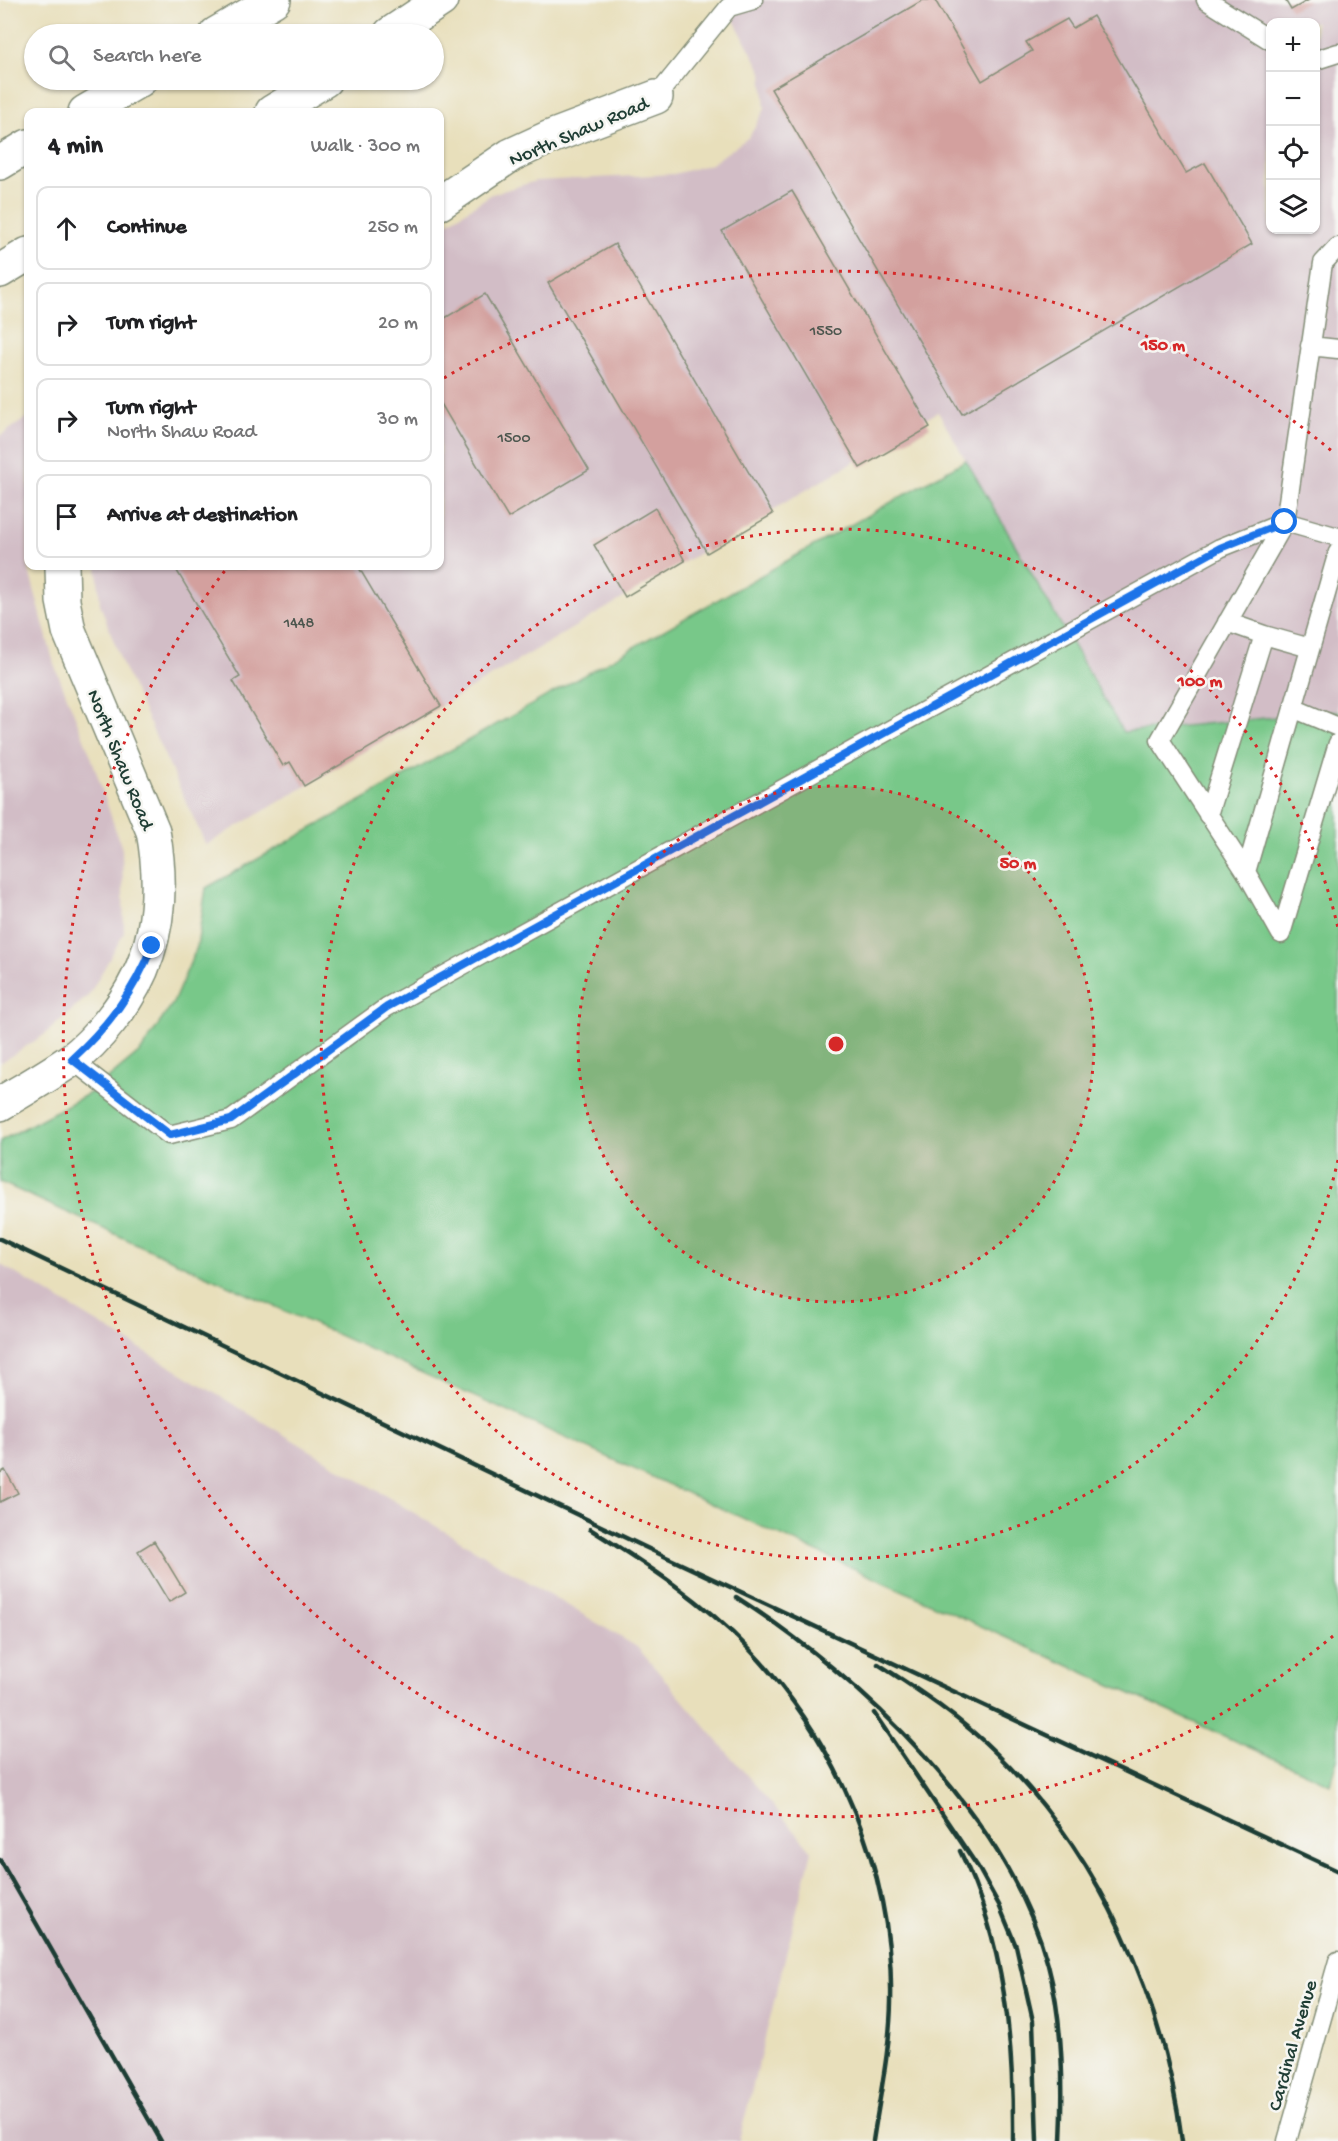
<!DOCTYPE html>
<meta charset="utf-8">
<style>
body{margin:0;font-family:"Gochi Hand",sans-serif;background:#f2f2f2;color:#202124}
.controls{position:absolute;right:18px;top:18px;display:grid;overflow:hidden;border-radius:12px;box-shadow:0 2px 4px #0004}
.controls button{width:54px;height:54px;display:grid;place-items:center;padding:0;border:0;border-bottom:2px solid #e0e0e0;background:#fff;color:#202124;font:30px sans-serif}
.stop{position:absolute;width:18px;height:18px;margin:-14px;border:4px solid #1a73e8;border-radius:50%;background:#fff}
.stop.end{background:#1a73e8;border-color:#fff;box-shadow:0 2px 6px #0008}
.list{margin:0;padding:0;list-style:none}
h2{display:flex;justify-content:space-between;align-items:center;height:78px;margin:0;padding:0 24px;font-size:26px}
h2 small{font-size:20px;font-weight:400;color:#757577}
.list li{display:grid;grid-template-columns:39px 1fr auto;gap:18px;align-items:center;box-sizing:border-box;height:84px;margin:0 12px 12px;padding:0 12px;border:2px solid #e0e0e0;border-radius:12px}
.list b{display:block;font-size:22px;white-space:nowrap}
.list p{margin:0;font-size:20px;white-space:nowrap;color:#757577}
.list em{font-size:20px;font-style:normal;color:#757577}
.icon{flex:none;width:33px;height:33px;fill:none;stroke:currentColor;stroke-width:2;stroke-linecap:round;stroke-linejoin:round}
.map{position:relative;flex:none;width:1338px;height:2141px;overflow:hidden}
.search{position:absolute;background:#fff;box-shadow:0 2px 4px #0004;left:24px;top:24px;width:420px;height:66px;display:flex;align-items:center;gap:15px;box-sizing:border-box;padding:0 21px;border-radius:33px;color:#757577;font-size:22px}
.panel{position:absolute;background:#fff;box-shadow:0 2px 4px #0004;left:24px;top:108px;width:420px;height:462px;border-radius:12px}
.map>svg:first-child{display:block}
.industrial{fill:#d2bdc6;fill-rule:evenodd}
.green{fill:#78c889;stroke:#4c825e;stroke-width:1.5}
.building{fill:#d3a09e}
.lines{fill:none;stroke-linecap:round;stroke-linejoin:round}
.lane-casing{stroke:#848e78;stroke-width:21}
.street-casing{stroke:#848e78;stroke-width:36}
.highway-casing{stroke:#848e78;stroke-width:36}
.lane{stroke:#fff;stroke-width:18}
.street{stroke:#fff;stroke-width:33}
.highway{stroke:#fff;stroke-width:33}
.rail{stroke:#1f3d34;stroke-width:4.5}
.route{stroke:#1a73e8;stroke-width:8}
.ring{fill:none;stroke:#d62828;stroke-width:3;stroke-dasharray:3 6}
.labels{text-anchor:middle;stroke-width:5;stroke-linejoin:round;paint-order:stroke}
.number-label{font-size:16px;fill:#4c564e}
.street-label{font-size:20px;fill:#1f3d34;stroke:#f6f6f2}
.centre{fill:#d62828;stroke:#f6f6f2;stroke-width:3}
.ring-label{font-size:18px;text-anchor:middle;font-weight:bold;fill:#d62828;stroke:#f6f6f2;stroke-width:5;stroke-linejoin:round;paint-order:stroke}
</style>
<div class="map">
<svg width="1338" height="2141" viewBox="0 0 1338 2141">
<rect width="100%" height="100%" fill="#f6f6f2"/>
<filter id="ink" filterUnits="userSpaceOnUse"><feTurbulence type="fractalNoise" baseFrequency=".0167" numOctaves="2"/><feDisplacementMap in="SourceGraphic" scale="12" xChannelSelector="R" yChannelSelector="G"/><feConvolveMatrix kernelMatrix="1 2 1 2 8 2 1 2 1" color-interpolation-filters="sRGB"/></filter>
<filter id="wash" filterUnits="userSpaceOnUse"><feTurbulence type="fractalNoise" baseFrequency=".008" numOctaves="4" result="noise"/><feDisplacementMap in="SourceGraphic" scale="24" xChannelSelector="R" yChannelSelector="G"/><feGaussianBlur stdDeviation="1.35" result="paint"/><feColorMatrix in="noise" values="0 0 0 0 0 0 0 0 0 0 0 0 0 0 0 0 0 1.4 0 .05"/><feComposite in="paint" operator="in"/></filter>
<g filter="url(#wash)">
<rect width="100%" height="100%" fill="#e8dfbb"/>
<path class="industrial" d="M723 0H1338V711L1123 732 938 412 206 845 123 666 100 604 97 566H440V228L492 194 536 181 674 174 711 164 749 137 765 109 762 72ZM1270 22H1316V230H1270Z
M28 417V566L54 664 91 756 122 849 124 933 89 995 44 1035 0 1063V436Z
M0 1264 637 1647 812 1851 739 2141H0Z"/>
<path class="green" d="M966 460 1123 732 1338 711V1756L1330 1784 0 1182V1141L92 1092 141 1051 173 1003 197 947 206 888Z"/>
<g id="blocks">
<path class="building" d="M923 0H935L982 81 1032 51 1026 42 1067 19 1073 28 1093 16 1186 173 1205 163 1252 244 962 414 771 89Z
M1285 0H1309L1291 10Z
M792 191 930 427 860 468 722 231Z
M615 244 773 514 707 553 548 283Z
M485 294 589 470 508 518 440 402V321Z
M655 508 685 561 625 597 594 545Z
M174 566H358L441 706 304 786 290 762 283 766 233 681 240 677Z
M5 1470 18 1493 0 1502V1473Z
M154 1541 185 1592 169 1602 138 1551Z"/>
</g>
</g>
<g filter="url(#ink)">
<use href="#blocks" fill-opacity="0" stroke="#848e78" stroke-width="1.5"/>
<g class="lines">
<g class="lane-casing">
<path id="lane" d="M1206 0 1270 40
M1316 60 1338 53
M656 97 729 7 753 0
M1338 247 1323 263 1285 522 1338 537
M1310 346 1338 349
M1264 635 1310 648
M1293 708 1338 727
M1208 815 1264 635 1227 622
M1246 872 1338 552
M72 1060 169 1135 231 1120 387 1007 1220 548 1285 522 1160 740 1246 872 1281 934 1338 743
M1287 2141 1338 1961"/>
</g>
<g class="street-casing">
<path id="street" d="M440 203 511 155 548 138 656 97
M0 1104C23 1090 48 1076 71 1060 85 1050 99 1035 110 1021 156 965 166 901 153 831L69 631 63 601 62 566"/>
</g>
<g class="highway-casing">
<path id="highway" d="M216 34 274 0
M390 34 441 0
M85 112 140 80
M272 112 325 80
M0 163 28 146
M0 271 28 254"/>
</g>
<use href="#lane" class="lane"/>
<use href="#street" class="street"/>
<use href="#highway" class="highway"/>
<path class="rail" d="M0 1239 649 1549 1338 1871
M590 1529C646 1564 703 1601 749 1649 838 1742 894 1872 891 2002 890 2049 880 2095 873 2141
M736 1597C861 1677 1008 1816 1048 1965 1063 2021 1064 2083 1061 2141
M878 1664C920 1691 962 1719 997 1754 1100 1855 1164 1999 1182 2141
M874 1713 978 1867 999 1905 1016 1946 1033 2021 1037 2141
M960 1851C1005 1942 1014 2041 1013 2141
M0 1860 161 2141"/>
</g>
</g>
<g class="lines" filter="url(#ink)">
<path class="route" d="M152 946C134 992 108 1026 72 1059L170 1135 231 1120 387 1007 1220 548 1285 522"/>
</g>
<circle cx="836" cy="1044" r="258" fill="#d62828" fill-opacity=".12"/>
<g class="ring">
<circle cx="836" cy="1044" r="258"/>
<path d="M1338 1160A515 515 0 1 1 1338 928"/>
<path d="M1333 1636A773 773 0 0 1 227 568M444 378A773 773 0 0 1 1333 452"/>
</g>
<g class="labels">
<g class="number-label">
<text x="826" y="335">1550</text>
<text x="514" y="442">1500</text>
<text x="299" y="627">1448</text>
</g>
<g class="street-label">
<text transform="translate(578 130) rotate(-23)" y="7">North Shaw Road</text>
<text transform="translate(122 759) rotate(68)" y="7">North Shaw Road</text>
<text transform="translate(1291 2045) rotate(-74)" y="7">Cardinal Avenue</text>
</g>
</g>
<circle cx="836" cy="1044" r="9" class="centre"/>
<g class="ring-label">
<text x="1163" y="350">150 m</text>
<text x="1200" y="686">100 m</text>
<text x="1018" y="868">50 m</text>
</g>
</svg>
<div class="controls">
<button>+</button>
<button>−</button>
<button><svg class="icon" aria-label="locate" viewBox="0 0 24 24"><circle cx="12" cy="12" r="6"/><path d="M12 2v4M12 18v4M2 12h4M18 12h4"/></svg></button>
<button><svg class="icon" aria-label="layers" viewBox="0 0 24 24"><path d="M12 4l9 5-9 5-9-5zM3 14l9 5 9-5"/></svg></button>
</div>
<div class="stop" style="left:1285px;top:522px"></div>
<div class="stop end" style="left:152px;top:946px"></div>
<div class="search"><svg class="icon" aria-label="search" viewBox="0 0 24 24"><circle cx="10" cy="10" r="6"/><path d="M15 15l6 6"/></svg>Search here</div>
<section class="panel">
<h2>4 min<small>Walk · 300 m</small></h2>
<ul class="list">
<li><svg class="icon" aria-label="ahead" viewBox="0 0 24 24"><path d="M12 20V5M6 11l6-6 6 6"/></svg><div><b>Continue</b></div><em>250 m</em></li>
<li><svg class="icon" aria-label="right" viewBox="0 0 24 24"><path d="M7 20v-9h11M14 6l5 5-5 5"/></svg><div><b>Turn right</b></div><em>20 m</em></li>
<li><svg class="icon" aria-label="right" viewBox="0 0 24 24"><path d="M7 20v-9h11M14 6l5 5-5 5"/></svg><div><b>Turn right</b><p>North Shaw Road</p></div><em>30 m</em></li>
<li><svg class="icon" aria-label="arrive" viewBox="0 0 24 24"><path d="M6 21V4h12l-3 4 3 4H6"/></svg><div><b>Arrive at destination</b></div></li>
</ul>
</section>
</div>
